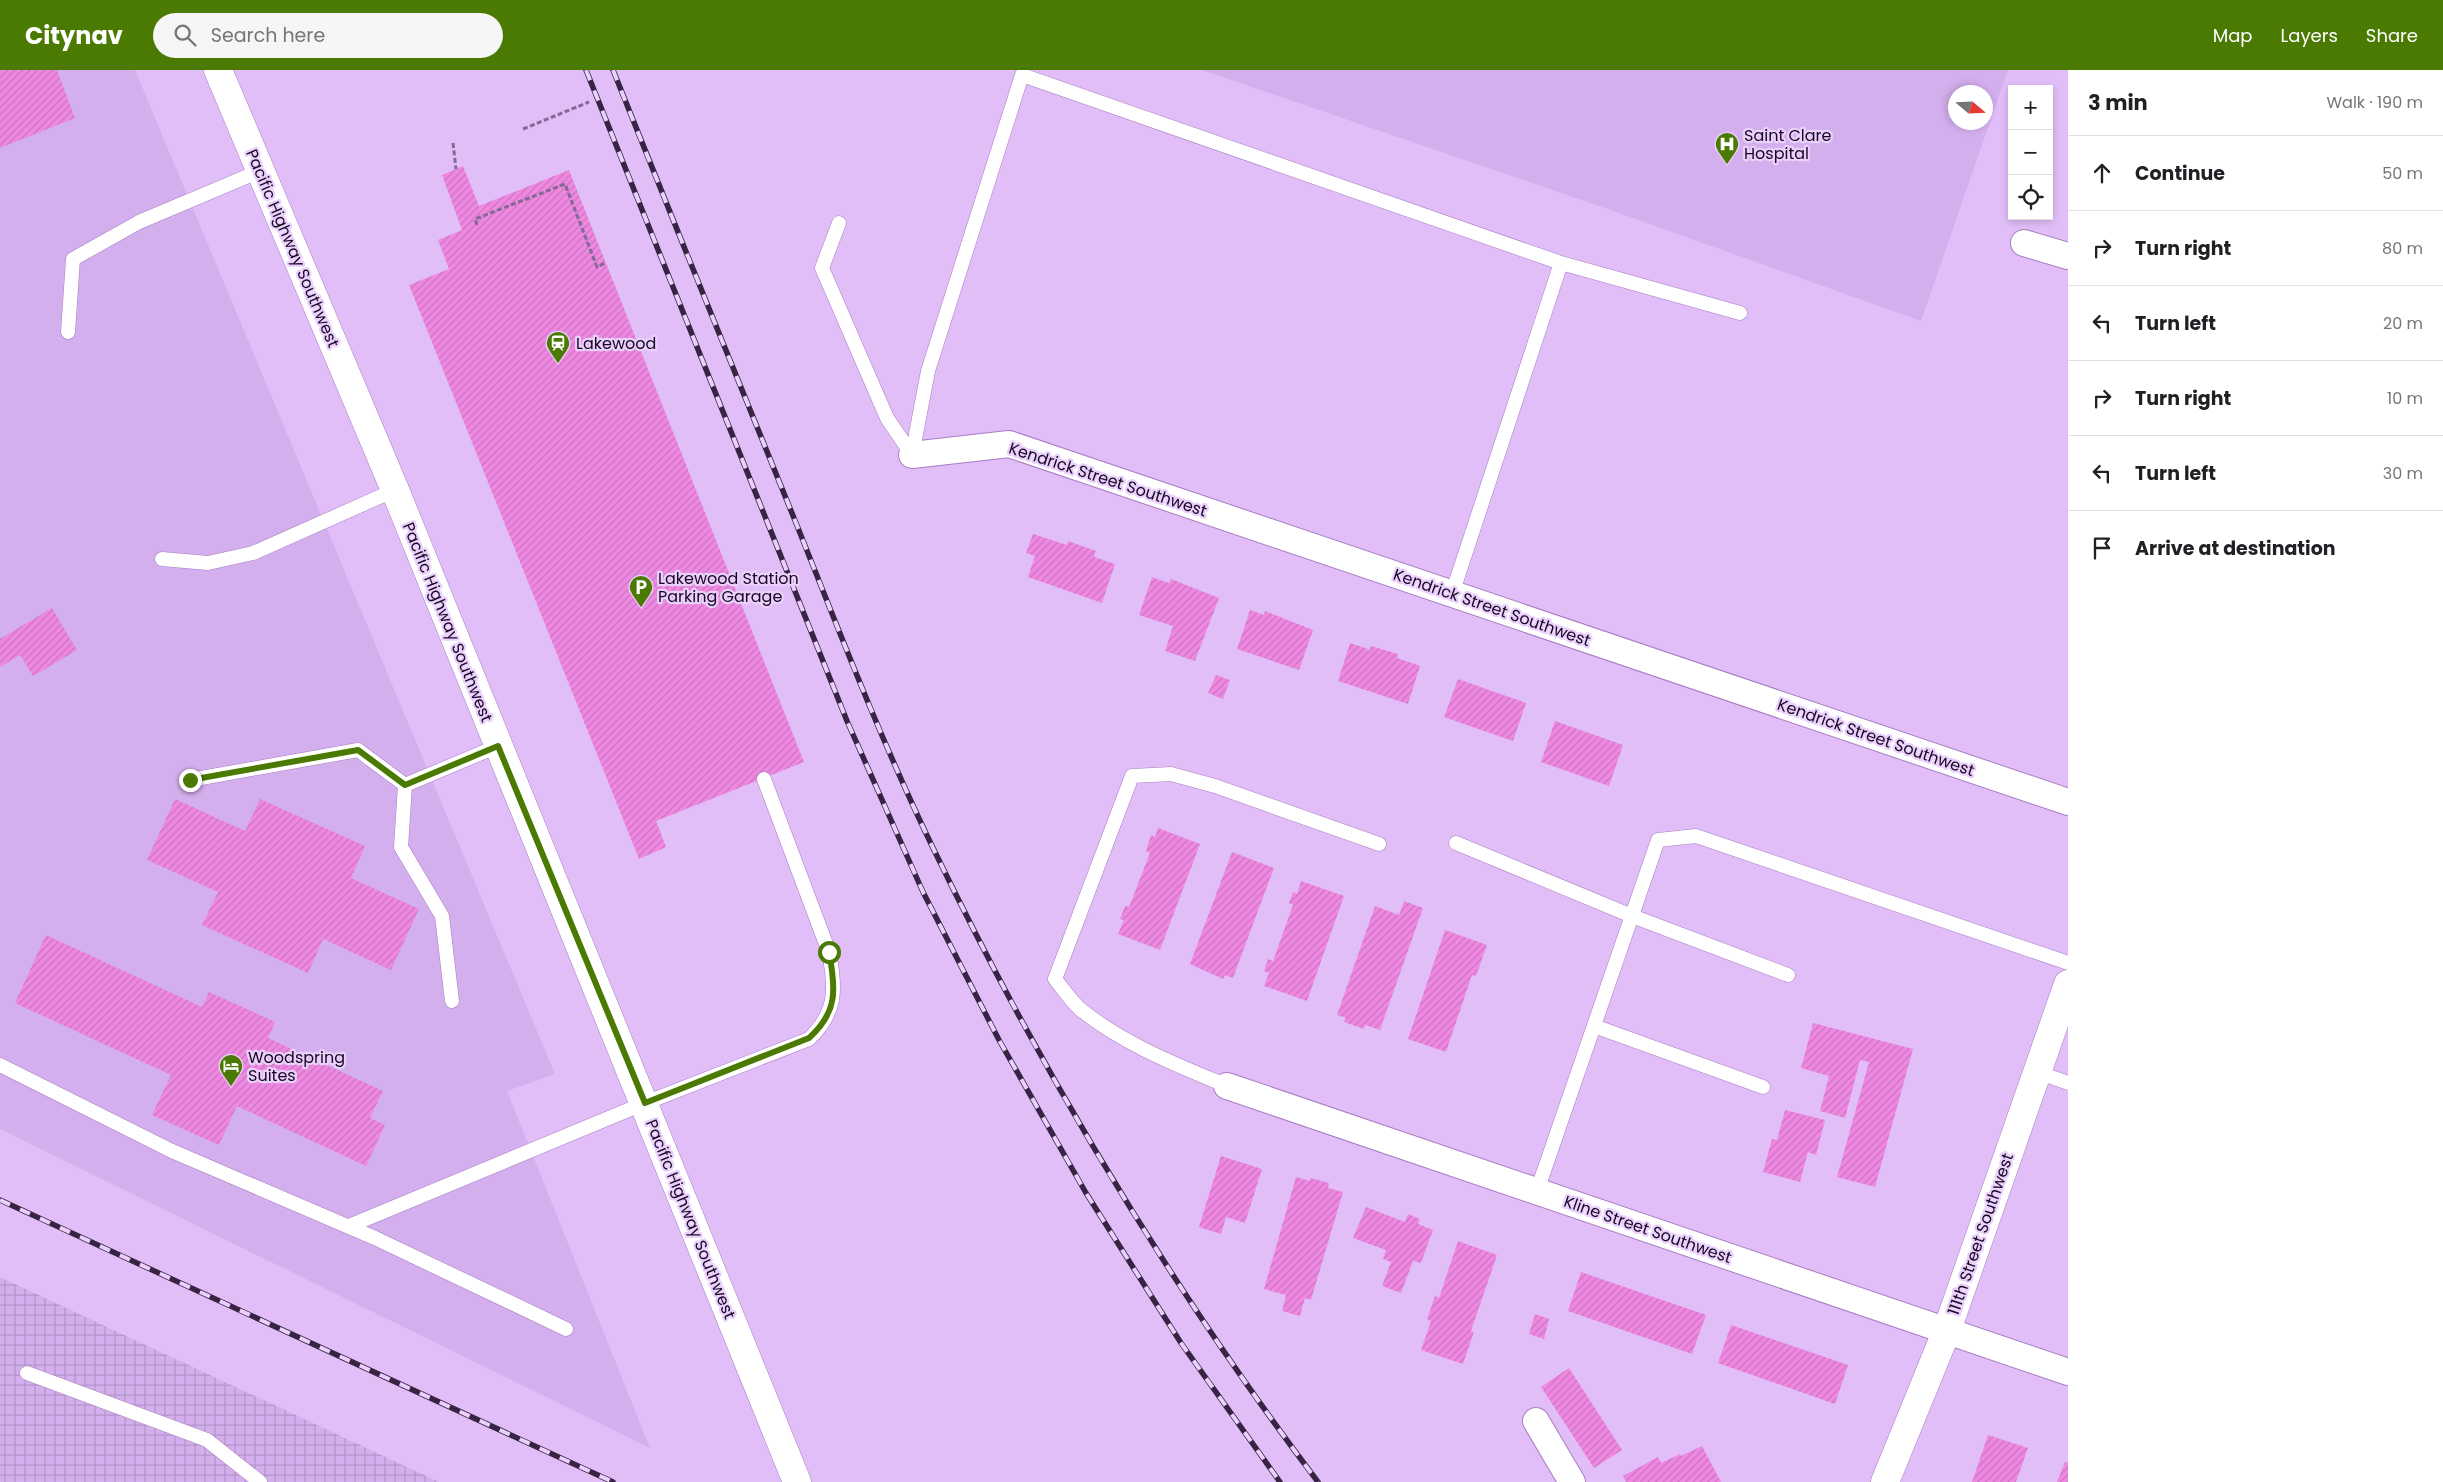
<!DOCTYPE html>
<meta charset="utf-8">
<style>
body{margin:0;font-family:Poppins,sans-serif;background:#f6f6f6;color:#202124}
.controls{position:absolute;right:15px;top:15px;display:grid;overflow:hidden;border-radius:0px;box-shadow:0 2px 8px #0003}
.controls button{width:45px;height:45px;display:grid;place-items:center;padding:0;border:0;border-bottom:1px solid #e0e0e0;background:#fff;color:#202124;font:25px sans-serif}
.compass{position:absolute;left:1948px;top:15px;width:45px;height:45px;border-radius:50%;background:#fff;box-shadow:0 2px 8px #0003;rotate:109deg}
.stop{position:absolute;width:15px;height:15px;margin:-11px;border:4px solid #4a7a02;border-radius:50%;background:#fff}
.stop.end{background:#4a7a02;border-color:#fff;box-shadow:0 1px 5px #0008}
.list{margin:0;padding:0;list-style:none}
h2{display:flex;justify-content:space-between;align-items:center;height:65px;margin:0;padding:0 20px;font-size:21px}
h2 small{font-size:16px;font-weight:400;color:#757577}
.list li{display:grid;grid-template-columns:32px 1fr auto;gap:15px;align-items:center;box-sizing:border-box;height:75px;padding:0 20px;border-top:1px solid #e0e0e0}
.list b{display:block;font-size:19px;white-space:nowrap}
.list em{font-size:16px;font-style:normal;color:#757577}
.icon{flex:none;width:28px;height:28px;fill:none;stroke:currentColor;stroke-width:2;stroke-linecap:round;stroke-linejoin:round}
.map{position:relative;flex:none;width:2068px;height:1412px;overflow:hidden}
header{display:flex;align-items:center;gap:30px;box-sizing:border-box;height:70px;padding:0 25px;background:#4a7a02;color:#fff}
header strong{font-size:24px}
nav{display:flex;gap:28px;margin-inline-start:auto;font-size:18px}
.search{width:350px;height:45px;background:#f6f6f6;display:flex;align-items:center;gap:12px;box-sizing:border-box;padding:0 18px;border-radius:28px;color:#757577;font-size:19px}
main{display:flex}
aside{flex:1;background:#fff}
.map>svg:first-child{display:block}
.built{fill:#d4afed;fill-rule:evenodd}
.industrial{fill:url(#industrial-grid)}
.building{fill:url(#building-hatch)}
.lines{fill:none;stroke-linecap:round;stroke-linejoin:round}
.lane-casing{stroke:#a77dc2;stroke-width:15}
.street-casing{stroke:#a77dc2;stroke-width:28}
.secondary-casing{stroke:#a77dc2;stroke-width:29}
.path{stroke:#846994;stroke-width:3;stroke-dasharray:5 2.5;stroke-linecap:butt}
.lane{stroke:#fff;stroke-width:14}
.street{stroke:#fff;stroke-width:26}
.secondary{stroke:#fff;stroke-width:28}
.rail-casing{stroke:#372342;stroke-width:5.5}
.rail{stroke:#ead0fc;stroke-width:4;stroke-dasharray:11;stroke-linecap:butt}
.route{stroke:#4a7a02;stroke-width:6}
.labels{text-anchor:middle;stroke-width:4.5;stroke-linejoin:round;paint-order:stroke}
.poi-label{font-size:16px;fill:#180721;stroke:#ead0fc;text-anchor:start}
.street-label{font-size:16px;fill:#180721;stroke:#ead0fc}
</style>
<header>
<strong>Citynav</strong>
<div class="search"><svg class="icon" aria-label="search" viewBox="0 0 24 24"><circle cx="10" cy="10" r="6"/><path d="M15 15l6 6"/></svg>Search here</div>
<nav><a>Map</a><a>Layers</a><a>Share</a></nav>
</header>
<main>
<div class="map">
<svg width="2068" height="1412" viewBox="0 0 2068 1412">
<defs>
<pattern id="industrial-grid" width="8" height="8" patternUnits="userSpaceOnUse" patternTransform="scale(1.25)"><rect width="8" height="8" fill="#d4afed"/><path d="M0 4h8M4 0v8" fill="none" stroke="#b595cb"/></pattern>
<pattern id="building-hatch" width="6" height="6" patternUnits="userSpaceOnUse" patternTransform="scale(1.25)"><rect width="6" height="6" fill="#ee88e1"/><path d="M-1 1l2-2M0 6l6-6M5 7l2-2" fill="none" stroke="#cb74c1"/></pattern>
</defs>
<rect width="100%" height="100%" fill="#e2bef9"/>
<path class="built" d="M0 0H135L555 1004 507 1021 650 1378 0 1059Z
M1202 0H2008L1921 251 1602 137ZM1956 22H1986V52H1956Z"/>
<path class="industrial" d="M0 1207 439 1412H0Z"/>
<path class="building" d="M0 0H57L75 48 0 78Z
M463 96 479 136 569 100 804 692 656 751 666 777 639 789 409 215 449 199 438 170 462 160 442 105Z
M1033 464 1067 475 1068 471 1096 481 1094 487 1115 494 1102 533 1028 507 1035 486 1026 483Z
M1152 507 1169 513 1171 509 1219 528 1195 591 1165 581 1173 556 1139 545Z
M52 538 77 580 33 606 20 585 0 597V569Z
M1250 540 1264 545 1265 541 1313 560 1299 600 1237 579Z
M1350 573 1368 579 1369 581 1371 576 1398 584 1397 588 1420 596 1408 634 1338 611Z
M1216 605 1230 610 1223 629 1208 623Z
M1458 609 1526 633 1513 671 1444 647Z
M1555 651 1623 675 1609 716 1541 692Z
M175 729 245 761 260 729 365 776 351 808 419 839 391 900 323 869 308 903 202 855 218 822 147 790Z
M1158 758 1200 774 1160 880 1118 864 1124 850 1120 849 1125 836 1129 837 1150 783 1146 781 1151 765 1155 767Z
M1232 782 1274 798 1233 908 1225 905 1223 909 1190 894Z
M1301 811 1344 826 1307 931 1264 916 1269 903 1264 901 1268 889 1273 891 1293 835 1289 833 1293 822 1297 824Z
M1404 831 1423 838 1380 960 1365 955 1364 959 1344 952 1346 948 1337 945 1375 836 1399 845Z
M1445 860 1487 875 1476 906 1472 905 1446 982 1408 969Z
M46 865 202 937 209 922 275 952 268 968 383 1021 370 1048 385 1055 366 1096 237 1036 219 1075 152 1045 171 1005 15 933Z
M1813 953 1913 979 1875 1117 1837 1107 1869 992 1860 990 1845 1048 1820 1041 1829 1006 1801 998Z
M1785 1040 1825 1050 1816 1085 1808 1082 1800 1112 1763 1102 1772 1069 1777 1070Z
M1221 1086 1262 1099 1245 1153 1226 1147 1221 1164 1199 1157Z
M1296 1107 1310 1111V1108L1329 1113 1328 1118 1343 1122 1311 1230 1305 1228 1300 1246 1282 1241 1286 1225 1264 1219Z
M1366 1137 1405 1152 1408 1144 1420 1149 1418 1154 1433 1160 1421 1193 1413 1191 1401 1223 1382 1216 1391 1192 1383 1189 1386 1180 1353 1168Z
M1458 1171 1497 1185 1471 1261 1474 1262 1463 1294 1421 1280 1431 1251 1427 1249 1435 1226 1439 1228Z
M1581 1202 1706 1245 1692 1284 1568 1241Z
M1535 1244 1549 1249 1544 1269 1529 1264Z
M1731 1255 1848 1295 1835 1334 1718 1293Z
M1569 1298 1622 1380 1594 1398 1541 1317Z
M1988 1365 2028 1378 2016 1412H1972Z
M1702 1376 1721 1412H1626L1623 1406 1658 1387 1661 1393 1680 1384 1681 1386Z
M2065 1392 2068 1393V1412H2057Z"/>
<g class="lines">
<g class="lane-casing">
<path id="lane" d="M839 153 822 198 887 348 912 385
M68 262 73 189 139 152 260 101
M912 385 928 301 1022 5 1561 193 1740 243
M162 489 208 493 253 483 395 420
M1452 524 1561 193
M190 710 358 680 405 715 498 676
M405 715 401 777 442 846 452 931
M1456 773 1632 846 1788 905
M1594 956 1763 1017
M0 995 172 1081 375 1168 566 1259
M2037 1002 2068 1013
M1227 1016C1177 995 1123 974 1080 939 1071 931 1063 919 1055 909L1132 706 1171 704 1215 716 1379 774
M1537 1121 1658 770 1696 766 2068 893
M349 1156 645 1033 809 969C837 942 836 919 829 882L764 709
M27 1303 207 1370 260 1412"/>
</g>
<g class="street-casing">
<path id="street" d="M2024 173 2068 186
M912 385 1009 374 2068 732
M1227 1016 2068 1302
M1536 1351 1572 1412"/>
</g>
<g class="secondary-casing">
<path id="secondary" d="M218 0 395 420 797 1412
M1885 1412 1947 1260 2068 914"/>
</g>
<path class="path" d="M523 59 589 32
M453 73 456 99
M477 155 475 149 565 114 597 197 605 193"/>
<use href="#lane" class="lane"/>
<use href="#street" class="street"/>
<use href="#secondary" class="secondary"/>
<g class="rail-casing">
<path id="rail" d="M586 0 847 651 923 822 999 970 1086 1123 1181 1273 1280 1412
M613 0C674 153 736 305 798 458 841 566 883 675 934 780 1042 1003 1169 1215 1318 1412
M0 1130 613 1412"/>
</g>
<use href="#rail" class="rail"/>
</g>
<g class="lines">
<path class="route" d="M190 710 358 680 405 715 498 676 645 1033 809 968C838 942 836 919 829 882"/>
</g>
<defs>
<g id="hospital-pin" transform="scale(1.25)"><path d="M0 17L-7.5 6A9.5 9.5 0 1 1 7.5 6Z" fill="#4a7a02" stroke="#ead0fc"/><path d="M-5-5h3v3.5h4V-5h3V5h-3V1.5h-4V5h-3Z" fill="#fff"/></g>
<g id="station-pin" transform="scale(1.25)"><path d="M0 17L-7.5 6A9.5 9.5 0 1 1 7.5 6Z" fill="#4a7a02" stroke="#ead0fc"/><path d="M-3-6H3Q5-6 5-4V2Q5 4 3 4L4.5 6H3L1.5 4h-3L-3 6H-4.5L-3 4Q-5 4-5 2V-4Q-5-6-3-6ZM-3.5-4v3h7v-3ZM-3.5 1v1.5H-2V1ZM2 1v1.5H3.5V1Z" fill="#fff"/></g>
<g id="parking-pin" transform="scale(1.25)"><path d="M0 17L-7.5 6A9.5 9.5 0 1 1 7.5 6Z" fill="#4a7a02" stroke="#ead0fc"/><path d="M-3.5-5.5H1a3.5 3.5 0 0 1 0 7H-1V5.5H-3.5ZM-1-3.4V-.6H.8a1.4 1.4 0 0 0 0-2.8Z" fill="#fff"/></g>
<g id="hotel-pin" transform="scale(1.25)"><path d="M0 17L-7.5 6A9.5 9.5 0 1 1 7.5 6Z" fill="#4a7a02" stroke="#ead0fc"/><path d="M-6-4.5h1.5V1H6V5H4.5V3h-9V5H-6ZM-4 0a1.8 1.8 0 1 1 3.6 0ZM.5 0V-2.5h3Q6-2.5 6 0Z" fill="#fff"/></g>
</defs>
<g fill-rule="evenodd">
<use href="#hospital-pin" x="1727" y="74"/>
<use href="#station-pin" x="558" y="273"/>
<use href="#parking-pin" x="641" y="517"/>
<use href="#hotel-pin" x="231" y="996"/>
</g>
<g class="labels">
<g class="poi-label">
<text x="1744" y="71">Saint Clare<tspan x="1744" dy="18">Hospital</tspan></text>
<text x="576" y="279">Lakewood</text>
<text x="658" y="514">Lakewood Station<tspan x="658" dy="18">Parking Garage</tspan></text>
<text x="248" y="993">Woodspring<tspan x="248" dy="18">Suites</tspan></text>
</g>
<g class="street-label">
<text transform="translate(293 178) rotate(67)" y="6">Pacific Highway Southwest</text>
<text transform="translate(1108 409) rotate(18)" y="6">Kendrick Street Southwest</text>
<text transform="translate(1492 537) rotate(19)" y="6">Kendrick Street Southwest</text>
<text transform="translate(448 552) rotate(68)" y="6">Pacific Highway Southwest</text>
<text transform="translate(1876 667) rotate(19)" y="6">Kendrick Street Southwest</text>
<text transform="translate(691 1149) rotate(68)" y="6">Pacific Highway Southwest</text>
<text transform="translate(1648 1159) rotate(19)" y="6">Kline Street Southwest</text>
<text transform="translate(1980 1164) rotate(-71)" y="6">111th Street Southwest</text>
</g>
</g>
</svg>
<div class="controls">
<button>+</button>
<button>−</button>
<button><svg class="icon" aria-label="locate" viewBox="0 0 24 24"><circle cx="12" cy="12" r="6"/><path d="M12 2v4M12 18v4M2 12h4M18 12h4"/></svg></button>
</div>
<svg class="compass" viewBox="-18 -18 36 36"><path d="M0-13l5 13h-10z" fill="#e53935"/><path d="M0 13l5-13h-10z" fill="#757577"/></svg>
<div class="stop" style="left:829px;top:882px"></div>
<div class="stop end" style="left:190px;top:710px"></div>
</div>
<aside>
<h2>3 min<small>Walk · 190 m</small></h2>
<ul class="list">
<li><svg class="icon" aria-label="ahead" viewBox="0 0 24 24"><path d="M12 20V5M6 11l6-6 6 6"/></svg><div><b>Continue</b></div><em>50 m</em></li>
<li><svg class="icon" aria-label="right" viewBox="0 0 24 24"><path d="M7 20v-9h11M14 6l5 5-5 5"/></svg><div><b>Turn right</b></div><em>80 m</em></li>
<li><svg class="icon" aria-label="left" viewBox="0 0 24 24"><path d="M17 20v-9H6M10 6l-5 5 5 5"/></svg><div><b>Turn left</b></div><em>20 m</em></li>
<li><svg class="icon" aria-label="right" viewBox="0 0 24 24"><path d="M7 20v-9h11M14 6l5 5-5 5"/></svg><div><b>Turn right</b></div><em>10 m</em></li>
<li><svg class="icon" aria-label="left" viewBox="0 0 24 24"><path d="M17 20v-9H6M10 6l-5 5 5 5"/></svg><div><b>Turn left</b></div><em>30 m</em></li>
<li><svg class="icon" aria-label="arrive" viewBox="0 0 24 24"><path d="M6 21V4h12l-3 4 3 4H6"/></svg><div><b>Arrive at destination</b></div></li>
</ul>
</aside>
</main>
